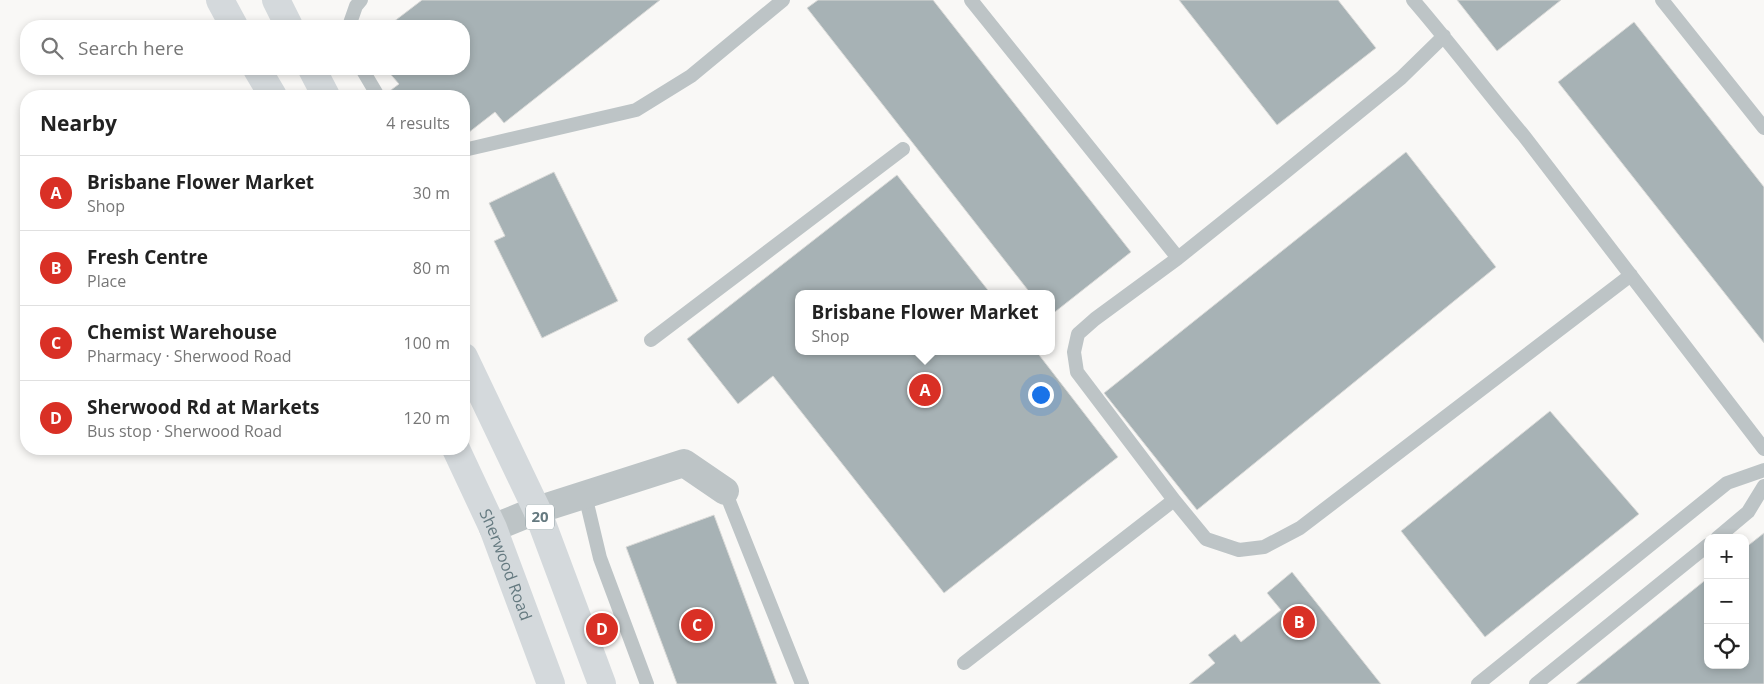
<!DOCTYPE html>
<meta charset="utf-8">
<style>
body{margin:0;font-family:"Open Sans",sans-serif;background:#f6f6f6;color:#222}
.controls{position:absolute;right:15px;bottom:15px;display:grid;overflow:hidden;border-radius:10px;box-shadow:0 2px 8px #0003}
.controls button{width:45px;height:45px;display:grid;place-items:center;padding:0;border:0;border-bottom:1px solid #e0e0e0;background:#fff;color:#222;font:25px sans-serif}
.you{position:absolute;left:1040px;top:394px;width:18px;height:18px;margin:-12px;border:4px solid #fff;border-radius:50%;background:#1a73e8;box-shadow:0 0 0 8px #1a73e833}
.badge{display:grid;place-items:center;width:32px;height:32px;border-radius:50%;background:#d93025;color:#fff;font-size:16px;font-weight:700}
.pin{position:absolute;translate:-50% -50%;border:2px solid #fff;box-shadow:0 1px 5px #0006}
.popup{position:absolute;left:795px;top:290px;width:260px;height:65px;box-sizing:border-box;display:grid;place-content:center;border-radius:10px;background:#fff;filter:drop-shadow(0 1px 4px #0005);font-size:16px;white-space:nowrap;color:#767676}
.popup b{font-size:19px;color:#222}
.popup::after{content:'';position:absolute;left:50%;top:100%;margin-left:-10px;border:10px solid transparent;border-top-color:#fff}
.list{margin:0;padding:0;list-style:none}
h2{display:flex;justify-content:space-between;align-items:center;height:65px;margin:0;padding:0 20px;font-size:21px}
h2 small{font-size:16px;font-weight:400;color:#767676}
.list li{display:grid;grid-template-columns:32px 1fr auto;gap:15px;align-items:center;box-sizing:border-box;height:75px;padding:0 20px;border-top:1px solid #e0e0e0}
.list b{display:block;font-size:19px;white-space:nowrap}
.list p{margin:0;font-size:16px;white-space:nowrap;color:#767676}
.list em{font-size:16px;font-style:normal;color:#767676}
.icon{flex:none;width:28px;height:28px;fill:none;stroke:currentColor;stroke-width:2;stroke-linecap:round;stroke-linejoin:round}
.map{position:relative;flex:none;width:1764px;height:684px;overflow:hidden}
.search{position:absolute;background:#fff;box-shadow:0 2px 8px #0003;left:20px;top:20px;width:450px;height:55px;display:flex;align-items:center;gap:12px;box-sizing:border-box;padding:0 18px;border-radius:20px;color:#767676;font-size:19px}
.panel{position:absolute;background:#fff;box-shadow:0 2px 8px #0003;left:20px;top:90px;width:450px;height:365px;border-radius:20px}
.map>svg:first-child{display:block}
.building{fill:#a7b2b5;stroke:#dadad8}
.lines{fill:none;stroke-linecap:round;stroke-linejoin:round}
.lane{stroke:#bdc4c6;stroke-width:14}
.street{stroke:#bdc4c6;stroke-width:28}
.primary{stroke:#d4d9dc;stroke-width:28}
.labels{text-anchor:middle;stroke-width:5;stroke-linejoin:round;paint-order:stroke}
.shield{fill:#fff;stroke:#93a2a6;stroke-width:1}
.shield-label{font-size:15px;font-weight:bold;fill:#657a80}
.street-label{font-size:16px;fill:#657a80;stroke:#fff}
</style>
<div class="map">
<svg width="1764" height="684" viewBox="0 0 1764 684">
<rect width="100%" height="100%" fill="#f9f8f6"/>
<path class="building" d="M422 0H660L504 123 495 112 468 133 464 128V96H439L435 91 429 96H390L387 93 399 84 386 69H464V26H388Z
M818 0H933L1131 252 1051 315V294H1031L807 8Z
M1179 0H1338L1376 48 1277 125Z
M1457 0H1561L1497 51Z
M1634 22 1764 187V343L1558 82Z
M1406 152 1496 267 1197 510 1104 393Z
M554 172 618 301 542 338 494 241 505 236 489 203Z
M897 175 991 294H799V351H1036L1118 457 944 593 773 376 738 404 687 339Z
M1550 411 1639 514 1485 637 1401 531Z
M714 515 777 684H677L626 547Z
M1764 533V684H1576L1708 578V665H1745V548Z
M1292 572 1381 684H1189L1215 663 1208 655 1235 634 1241 642 1281 610 1267 593Z"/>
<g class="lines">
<path class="lane" d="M971 0 1178 258
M1413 0C1451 44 1486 91 1524 136L1764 449
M1662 0 1764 128
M349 26 356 6 361 0
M362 69 378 96
M464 150 636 110 691 76 783 0
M651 340 903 149
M725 491 802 684
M585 495 600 558 647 684
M1174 500 1077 372 1074 352 1078 334 1095 319 1178 258 1278 178 1401 78 1444 36
M1717 538 1748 512 1764 486
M964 663 1174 500 1206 539 1239 550 1264 547 1300 528 1631 275
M1478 684 1727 483 1764 470
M1536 684 1708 545"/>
<path class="street" d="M493 528 537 510 684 463 725 491"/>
<g class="primary">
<path d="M220 0 234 26"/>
<path d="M276 0 289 26"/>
<path d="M257 69 273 96"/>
<path d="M312 69 326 96"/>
<path d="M464 357 537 510 602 684"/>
<path id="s1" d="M456 449 493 528 551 684"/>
</g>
</g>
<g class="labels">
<rect class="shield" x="526" y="504.5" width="28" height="25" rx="4"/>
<g class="shield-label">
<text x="540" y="522">20</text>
</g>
<g class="street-label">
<text dy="6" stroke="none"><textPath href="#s1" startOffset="126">Sherwood Road</textPath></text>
</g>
</g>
</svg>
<div class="controls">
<button>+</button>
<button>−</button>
<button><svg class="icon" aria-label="locate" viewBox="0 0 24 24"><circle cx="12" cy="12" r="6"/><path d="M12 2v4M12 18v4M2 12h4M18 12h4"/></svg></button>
</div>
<div class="you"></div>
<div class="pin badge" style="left:925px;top:390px">A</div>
<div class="popup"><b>Brisbane Flower Market</b>Shop</div>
<div class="pin badge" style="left:1299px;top:622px">B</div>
<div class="pin badge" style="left:697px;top:625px">C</div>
<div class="pin badge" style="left:602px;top:629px">D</div>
<div class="search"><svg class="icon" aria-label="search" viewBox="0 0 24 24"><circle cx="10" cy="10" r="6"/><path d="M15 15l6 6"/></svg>Search here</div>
<section class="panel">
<h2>Nearby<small>4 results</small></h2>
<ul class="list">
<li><span class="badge">A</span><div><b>Brisbane Flower Market</b><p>Shop</p></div><em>30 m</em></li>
<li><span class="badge">B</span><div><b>Fresh Centre</b><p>Place</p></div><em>80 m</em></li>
<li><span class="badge">C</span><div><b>Chemist Warehouse</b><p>Pharmacy · Sherwood Road</p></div><em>100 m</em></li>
<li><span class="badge">D</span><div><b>Sherwood Rd at Markets</b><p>Bus stop · Sherwood Road</p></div><em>120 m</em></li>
</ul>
</section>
</div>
